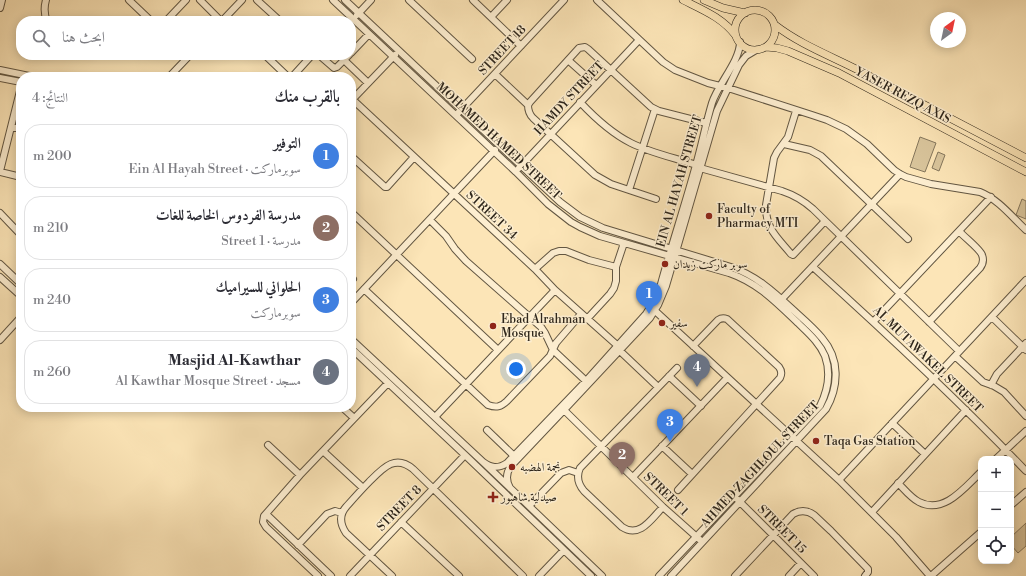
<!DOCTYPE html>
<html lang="ar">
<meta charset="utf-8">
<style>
body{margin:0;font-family:"Libre Bodoni",Amiri,serif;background:#f2f2f3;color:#2b2b33;direction:rtl}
.controls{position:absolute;right:12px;bottom:12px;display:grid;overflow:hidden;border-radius:8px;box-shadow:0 2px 10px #0003}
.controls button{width:36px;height:36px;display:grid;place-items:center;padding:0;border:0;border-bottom:1px solid #e1e1e2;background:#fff;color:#2b2b33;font:20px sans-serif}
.compass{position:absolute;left:930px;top:12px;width:36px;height:36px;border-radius:50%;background:#fff;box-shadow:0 2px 10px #0003;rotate:33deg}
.you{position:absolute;left:516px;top:369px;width:14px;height:14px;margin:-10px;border:3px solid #fff;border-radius:50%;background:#1a73e8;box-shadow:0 0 0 6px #1a73e833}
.badge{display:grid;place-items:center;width:26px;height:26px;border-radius:50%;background:#111827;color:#fff;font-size:13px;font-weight:700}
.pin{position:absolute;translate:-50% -33px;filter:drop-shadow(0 1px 2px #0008)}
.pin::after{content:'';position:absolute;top:21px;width:14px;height:12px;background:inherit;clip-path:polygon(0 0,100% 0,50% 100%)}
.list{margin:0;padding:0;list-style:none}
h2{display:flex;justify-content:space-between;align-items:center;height:52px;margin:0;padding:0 16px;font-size:17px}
h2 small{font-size:13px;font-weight:400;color:#7c7c81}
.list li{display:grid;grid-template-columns:26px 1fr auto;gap:12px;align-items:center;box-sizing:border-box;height:64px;margin:0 8px 8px;padding:0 8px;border:1px solid #e1e1e2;border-radius:16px}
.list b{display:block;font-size:15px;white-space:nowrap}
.list p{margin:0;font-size:13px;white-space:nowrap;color:#7c7c81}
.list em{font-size:13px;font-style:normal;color:#7c7c81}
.icon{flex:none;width:22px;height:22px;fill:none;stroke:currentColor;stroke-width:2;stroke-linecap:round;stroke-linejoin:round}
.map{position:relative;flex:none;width:1026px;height:576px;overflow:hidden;direction:ltr}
.search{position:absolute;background:#fff;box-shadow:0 2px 10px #0003;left:16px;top:16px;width:340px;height:44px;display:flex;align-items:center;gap:10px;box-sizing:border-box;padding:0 14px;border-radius:16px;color:#7c7c81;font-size:15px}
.panel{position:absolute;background:#fff;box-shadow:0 2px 10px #0003;left:16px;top:72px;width:340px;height:340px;border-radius:16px;direction:rtl}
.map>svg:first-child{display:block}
.green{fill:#d9c59c;stroke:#84765c}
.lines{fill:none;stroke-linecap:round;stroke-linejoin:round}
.minor-casing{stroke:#625642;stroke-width:8}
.major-casing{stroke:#2e261b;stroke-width:8}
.minor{stroke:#fdeed0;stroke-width:6}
.major{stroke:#fce5b7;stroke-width:7}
.poi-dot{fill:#8f2418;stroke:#fdeed0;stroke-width:1.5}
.labels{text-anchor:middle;stroke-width:3;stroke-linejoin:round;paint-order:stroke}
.street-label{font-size:12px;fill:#2e261b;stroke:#fdeed0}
.poi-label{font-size:12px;fill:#2e261b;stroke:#fdeed0;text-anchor:start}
</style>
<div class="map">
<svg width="1026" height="576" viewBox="0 0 1026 576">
<rect width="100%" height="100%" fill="#fce5b7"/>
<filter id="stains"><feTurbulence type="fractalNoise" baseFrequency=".005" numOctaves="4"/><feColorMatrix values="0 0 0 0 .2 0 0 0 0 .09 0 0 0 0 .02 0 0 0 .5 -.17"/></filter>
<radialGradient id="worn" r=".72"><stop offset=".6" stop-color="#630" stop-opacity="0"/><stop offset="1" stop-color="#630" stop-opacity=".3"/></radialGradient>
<path class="green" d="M920 137 936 143 925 172 910 167Z
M938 152 945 155 939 171 932 168Z
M1022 199 1026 201V219L1016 215Z
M1026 523V546L1018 553 1011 545V537Z"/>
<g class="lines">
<g class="minor-casing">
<path id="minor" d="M46 0C44 7 44 14 47 21
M129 0 151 21
M200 0 221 21
M257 0 280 21
M333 0 516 172 548 204 571 222 580 227 600 236 729 273C758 283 776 302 798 323 808 333 819 342 825 356 831 373 828 390 820 406L659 576
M345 0 560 202 580 217 603 228 731 267C755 275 773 291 791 308 802 318 813 327 822 338 840 359 839 386 826 409L671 576
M409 0 472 59
M473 0 521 46
M597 0 663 62 675 70 708 83 728 88 812 115 827 120 846 129 867 144 894 170 900 174 906 177 931 184 980 192C998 199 1012 217 1026 230
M0 8 2 0
M357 15 371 0
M491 17 507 0
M166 21 186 0
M222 21 242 0
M351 53 369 34
M265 55 288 77
M319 55 334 68 337 67 349 55
M344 60 368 83
M568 60 596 85
M0 70 34 77
M495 74 528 105
M169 77 190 55
M292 77 312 55
M0 78 21 82
M352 99 535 269 555 290 618 346
M351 101 395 55
M580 102C595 118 611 133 631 143 651 153 675 158 696 165
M528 105 530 102 579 48 585 47 588 49 651 107 659 111 706 123
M528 105C528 111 529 114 533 118L595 175 611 184 656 199
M796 111 788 137 777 152 774 158 766 205C765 228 777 237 791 254L793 255 825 221
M458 113 564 0
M11 128H21
M784 144 810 150 821 156 908 239
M351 156 385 187H387L414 157
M519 168 639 40
M700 168 782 191C794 195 804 201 813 209L959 351
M0 171 21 87
M0 172 21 177
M629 190 655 109
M351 212 498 350
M0 213 21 235
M430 220 446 236 455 249 466 261 541 327 545 333 553 350 586 381
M0 264 21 284
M813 267C886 333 958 400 1026 471
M535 269 553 253 559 251H566L589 260 616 267
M0 277 21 296
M351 277 353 279
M364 289 488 405C496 408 501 407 507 401L550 356 556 343 581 314
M780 301 900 174
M351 303 495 150
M652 308 839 480 896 537 930 576
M992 317 1026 350
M587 319 610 294 614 288 616 281V267L624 243
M874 321 991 197
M929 322 980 268C983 264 984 260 982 255 980 249 964 237 959 231
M351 339 483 462 602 576
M0 340 21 317
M351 348 465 455 591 576
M620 351 658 387
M955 356 983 382 994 386 1004 392 1026 416
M669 376 701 406
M991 385 997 374 1026 343
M342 407 354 418
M564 410 663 507 699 539
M435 417 555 290
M892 423 925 454
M487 430 514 456
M268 445 300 475
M662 446 692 474
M323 451 363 488
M996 459 1026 431
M483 462C491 468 498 469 507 463L586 381 646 314C652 305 657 295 661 284 672 244 685 205 696 165 702 144 706 123 712 103 718 84 740 61 740 42
M633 477 727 378
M839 480 1026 280
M898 483C904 489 911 498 919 502 944 515 965 487 981 472
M510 488C506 481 506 473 511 466L564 410 650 318 658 305 666 286 717 111 739 65 746 56 756 50
M678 490 780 378C782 374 782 371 779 367L727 319C724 318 721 318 718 320L693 346
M737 499 814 576
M1011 505 1026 492
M529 506 561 473 569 470 578 473
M663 507C652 518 640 539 622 527L584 491C578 484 576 477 580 468L677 368
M872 512 966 410
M266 514 331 576
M401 522 459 576
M298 545 327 514 335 511 342 513
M318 576 266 527 263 522 264 516 300 475 388 383
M350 576 465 455
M392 576 346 533C340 524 339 515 346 507 354 498 361 490 369 482 383 468 395 454 413 469L523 576
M539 576 564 550
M735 576 793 514C800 510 807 510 814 515L831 531 868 569V572L865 576
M789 576 801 563
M931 576 981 532"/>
</g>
<g class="major-casing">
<path id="major" d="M683 0C703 10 723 18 736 36
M704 0 723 8 745 13
M735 30a20 20 0 1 1 40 0a20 20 0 1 1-40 0Z
M775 25C801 45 831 56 860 71 916 100 971 129 1026 158
M766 47 777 48 788 51 839 73 1026 172"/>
</g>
<use href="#minor" class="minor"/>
<use href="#major" class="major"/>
</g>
<g class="poi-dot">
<circle cx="709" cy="216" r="4"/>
<circle cx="665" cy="264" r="4"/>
<circle cx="662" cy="323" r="4"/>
<circle cx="493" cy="326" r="4"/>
<circle cx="816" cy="441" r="4"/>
<circle cx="512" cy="467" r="4"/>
<path d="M491 491h4v4h4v4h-4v4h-4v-4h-4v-4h4z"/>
</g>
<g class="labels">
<g class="street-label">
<text transform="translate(502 50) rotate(-47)" y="4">STREET 18</text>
<text transform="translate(903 95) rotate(28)" y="4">YASER REZQ AXIS</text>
<text transform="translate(569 98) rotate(-47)" y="4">HAMDY STREET</text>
<text transform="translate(499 141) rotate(43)" y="4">MOHAMED HAMED STREET</text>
<text transform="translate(679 181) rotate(-74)" y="4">EIN AL HAYAH STREET</text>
<text transform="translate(492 215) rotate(43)" y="4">STREET 34</text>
<text transform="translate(928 359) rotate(44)" y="4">AL MUTAWAKEL STREET</text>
<text transform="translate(760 464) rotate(-47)" y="4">AHMED ZAGHLOUL STREET</text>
<text transform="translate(666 494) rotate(44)" y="4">STREET 1</text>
<text transform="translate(399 508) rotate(-46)" y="4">STREET 8</text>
<text transform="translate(782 529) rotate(45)" y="4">STREET 15</text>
</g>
<g class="poi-label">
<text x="717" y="213">Faculty of<tspan x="717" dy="14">Pharmacy MTI</tspan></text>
<text x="673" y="268">سوبر ماركت زيدان</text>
<text x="501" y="323">Ebad Alrahman<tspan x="501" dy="14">Mosque</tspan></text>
<text x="670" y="327">سفير</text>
<text x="824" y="445">Taqa Gas Station</text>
<text x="520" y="471">نجمة الهضبه</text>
<text x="501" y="501">صيدلية شاهبور</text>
</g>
</g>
<rect width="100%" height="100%" filter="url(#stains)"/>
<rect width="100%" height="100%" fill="url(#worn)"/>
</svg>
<div class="controls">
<button>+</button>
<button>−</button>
<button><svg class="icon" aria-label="locate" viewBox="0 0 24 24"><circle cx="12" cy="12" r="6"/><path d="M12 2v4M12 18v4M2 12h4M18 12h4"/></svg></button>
</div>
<svg class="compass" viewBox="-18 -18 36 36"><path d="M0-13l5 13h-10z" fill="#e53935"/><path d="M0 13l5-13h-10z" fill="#7c7c81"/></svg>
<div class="you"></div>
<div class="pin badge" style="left:649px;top:314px;background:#3f7fe0">1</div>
<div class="pin badge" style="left:622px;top:475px;background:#8d6e63">2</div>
<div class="pin badge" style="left:670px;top:442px;background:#3f7fe0">3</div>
<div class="pin badge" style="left:697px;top:387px;background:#6b7280">4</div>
<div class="search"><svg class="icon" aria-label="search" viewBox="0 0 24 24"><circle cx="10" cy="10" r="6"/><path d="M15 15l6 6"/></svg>ابحث هنا</div>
<section class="panel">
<h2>بالقرب منك<small>النتائج: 4</small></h2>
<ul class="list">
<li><span class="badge" style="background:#3f7fe0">1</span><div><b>التوفير</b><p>سوبرماركت · Ein Al Hayah Street</p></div><em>200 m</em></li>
<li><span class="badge" style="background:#8d6e63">2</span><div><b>مدرسة الفردوس الخاصة للغات</b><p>مدرسة · Street 1</p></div><em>210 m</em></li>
<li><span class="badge" style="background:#3f7fe0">3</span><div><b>الحلواني للسيراميك</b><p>سوبرماركت</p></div><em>240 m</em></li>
<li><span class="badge" style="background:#6b7280">4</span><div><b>Masjid Al-Kawthar</b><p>مسجد · Al Kawthar Mosque Street</p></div><em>260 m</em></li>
</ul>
</section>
</div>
